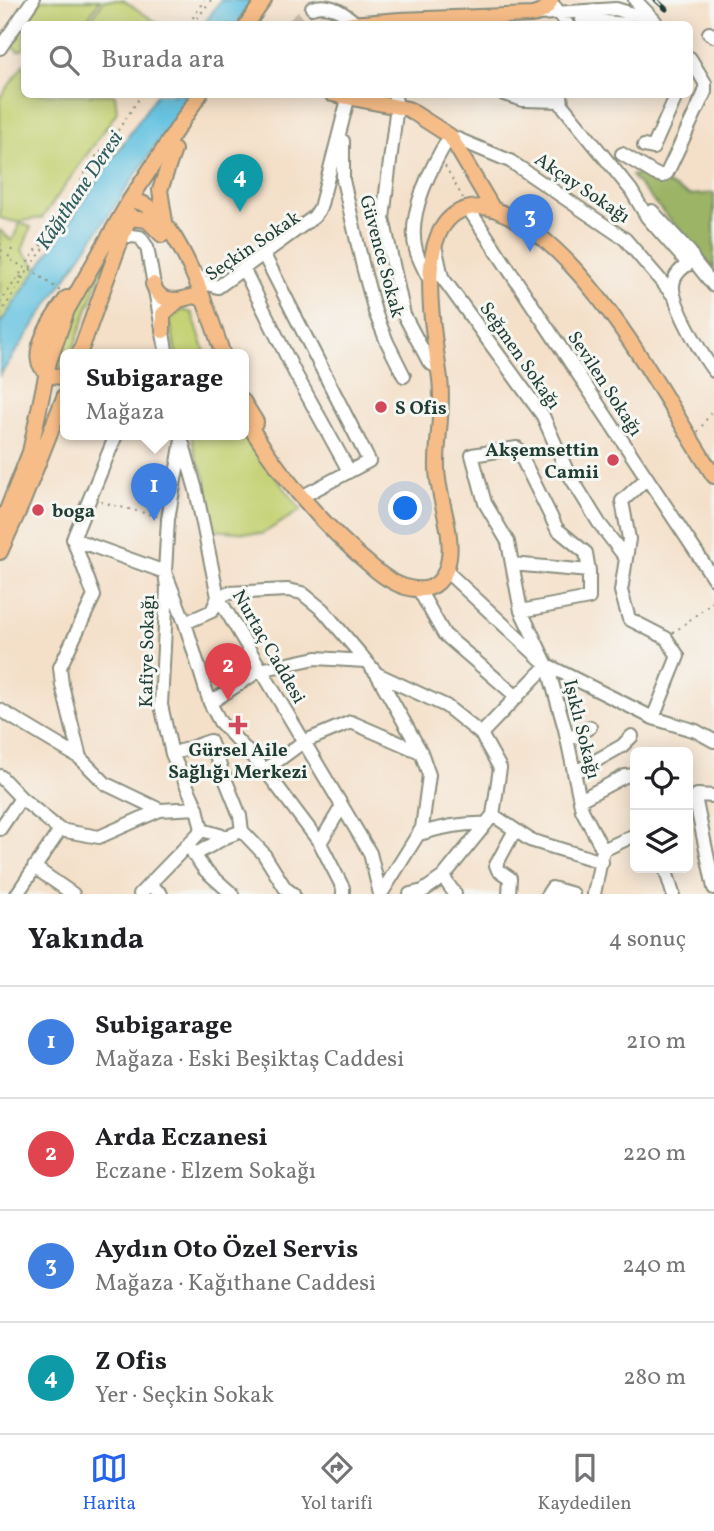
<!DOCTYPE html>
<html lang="tr">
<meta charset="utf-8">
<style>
body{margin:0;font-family:Vollkorn,serif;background:#f2f2f2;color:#202124}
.controls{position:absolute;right:21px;bottom:21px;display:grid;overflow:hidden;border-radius:10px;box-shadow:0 4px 18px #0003}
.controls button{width:63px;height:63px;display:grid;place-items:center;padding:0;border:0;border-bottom:2px solid #e0e0e0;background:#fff;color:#202124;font:35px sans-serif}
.you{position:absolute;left:406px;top:509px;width:24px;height:24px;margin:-18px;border:5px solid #fff;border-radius:50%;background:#1a73e8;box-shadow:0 0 0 10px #1a73e833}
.badge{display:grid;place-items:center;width:46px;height:46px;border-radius:50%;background:#2563eb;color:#fff;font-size:23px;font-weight:700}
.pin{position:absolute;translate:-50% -58px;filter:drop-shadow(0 2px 4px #0008)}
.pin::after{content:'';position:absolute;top:37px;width:24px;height:21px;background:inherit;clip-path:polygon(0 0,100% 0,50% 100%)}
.popup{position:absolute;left:60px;top:349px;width:189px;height:91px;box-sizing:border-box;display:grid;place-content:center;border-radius:10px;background:#fff;filter:drop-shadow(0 2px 5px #0005);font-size:23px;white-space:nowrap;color:#757577}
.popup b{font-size:26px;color:#202124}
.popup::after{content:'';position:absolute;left:50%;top:100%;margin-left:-14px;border:14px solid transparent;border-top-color:#fff}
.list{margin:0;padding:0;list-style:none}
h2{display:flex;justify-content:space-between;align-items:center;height:91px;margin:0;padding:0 28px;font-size:30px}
h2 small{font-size:23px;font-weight:400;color:#757577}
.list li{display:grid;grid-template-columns:46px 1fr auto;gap:21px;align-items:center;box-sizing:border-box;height:112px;padding:0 28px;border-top:2px solid #e0e0e0}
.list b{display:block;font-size:26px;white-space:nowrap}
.list p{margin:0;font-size:23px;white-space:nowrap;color:#757577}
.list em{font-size:23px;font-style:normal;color:#757577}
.icon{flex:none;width:38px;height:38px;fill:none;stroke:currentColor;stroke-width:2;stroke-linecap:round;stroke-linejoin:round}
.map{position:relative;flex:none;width:714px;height:894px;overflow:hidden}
.search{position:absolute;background:#fff;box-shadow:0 4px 18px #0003;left:21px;right:21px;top:21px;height:77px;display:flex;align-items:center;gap:18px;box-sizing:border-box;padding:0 24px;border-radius:10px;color:#757577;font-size:26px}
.sheet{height:539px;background:#fff}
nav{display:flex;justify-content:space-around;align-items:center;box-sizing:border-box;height:98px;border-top:2px solid #e0e0e0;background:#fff;font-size:19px;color:#757577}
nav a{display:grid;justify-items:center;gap:4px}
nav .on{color:#2563eb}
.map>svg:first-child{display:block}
.green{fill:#c5d274;stroke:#728854;stroke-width:2}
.forest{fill:#9cb466;stroke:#5e784d;stroke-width:2}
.water{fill:#62c1e0;stroke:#407f8a;stroke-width:2}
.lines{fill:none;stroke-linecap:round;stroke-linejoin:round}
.minor-tunnel{stroke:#c9bfab;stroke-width:12;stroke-dasharray:12 6;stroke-linecap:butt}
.minor-casing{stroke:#8a8e7e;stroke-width:16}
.major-casing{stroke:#8a8e7e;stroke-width:18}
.path{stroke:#8a8e7e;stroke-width:2;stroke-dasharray:2 5;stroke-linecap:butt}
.minor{stroke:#fff;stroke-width:12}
.major{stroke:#f7bd88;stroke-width:14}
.rail-casing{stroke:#1f3d34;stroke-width:5}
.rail{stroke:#f6f6f2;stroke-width:2.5;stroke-dasharray:8;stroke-linecap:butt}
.poi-dot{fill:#d1495b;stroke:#f6f6f2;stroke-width:2.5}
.labels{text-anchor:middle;stroke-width:6;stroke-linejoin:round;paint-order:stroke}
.street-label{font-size:19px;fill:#1f3d34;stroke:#f6f6f2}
.poi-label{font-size:19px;font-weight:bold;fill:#1f3d34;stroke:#f6f6f2;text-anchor:start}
.water-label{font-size:21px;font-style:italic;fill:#305e5f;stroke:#f6f6f2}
</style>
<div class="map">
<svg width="714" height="894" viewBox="0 0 714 894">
<rect width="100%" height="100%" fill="#f6f6f2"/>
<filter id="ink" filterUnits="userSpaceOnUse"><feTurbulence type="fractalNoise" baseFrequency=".0143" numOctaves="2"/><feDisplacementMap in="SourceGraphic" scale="14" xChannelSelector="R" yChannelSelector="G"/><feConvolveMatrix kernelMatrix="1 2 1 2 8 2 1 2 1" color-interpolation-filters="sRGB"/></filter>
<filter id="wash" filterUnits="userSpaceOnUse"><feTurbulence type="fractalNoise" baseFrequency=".00686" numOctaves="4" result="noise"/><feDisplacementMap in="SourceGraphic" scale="28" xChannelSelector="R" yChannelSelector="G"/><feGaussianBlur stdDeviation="1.57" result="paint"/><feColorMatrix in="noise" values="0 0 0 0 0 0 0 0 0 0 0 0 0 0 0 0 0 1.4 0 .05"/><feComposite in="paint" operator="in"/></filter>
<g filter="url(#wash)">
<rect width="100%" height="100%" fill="#f4e0c9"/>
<path class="green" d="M41 0H100L84 24H24V49L18 51 10 44Z
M104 0H123L159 24H88Z
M24 64V94L115 95 117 112 42 218 15 222 0 218V98Z
M20 223 31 227 22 251 38 268 0 324V230L12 241Z
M111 245 71 355H65V368H54L63 330Z
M183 310 192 313 206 355H176L170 319Z
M243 434 301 510 262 534 213 530 205 476 196 457 191 435Z"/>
<path class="forest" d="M643 172 689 195 714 193V269L631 176Z"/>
<path class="water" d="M221 0H254L237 24H204Z
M157 94 190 95 0 375V324Z"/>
</g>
<g filter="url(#ink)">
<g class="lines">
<path class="minor-tunnel" d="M293 24 312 8"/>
<g class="minor-casing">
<path id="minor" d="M635 0 655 21
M555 7 567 24
M312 8C330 2 344 13 357 24
M539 14 616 9 639 16 649 23
M582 20 627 24
M709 33 714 36
M0 48 33 0
M394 94 397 105 383 218 404 315 429 362 438 368
M504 94 523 100 561 101
M561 94 562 105 631 190 647 217 684 259 694 261
M343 141V180L363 267 375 312 387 342 404 376
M644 146 653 148 677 94
M622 154 655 174 662 176 667 173 705 92V83L690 58
M468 208 714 579
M652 211 690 252 694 261 714 286
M121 235 140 237 147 247 167 355
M436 250 442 277 543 416 567 471 599 523 625 557
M264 255 369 461 301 497
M694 261C684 266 674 274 673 285 671 302 703 357 714 371
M194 272 204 283 218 287 314 217 320 208 348 99
M246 274 295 373 349 471
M430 281C425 271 419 261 416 250 406 215 432 165 450 136L510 161 625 239 674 296
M182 440 168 519 165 572 185 623 210 703 220 722 265 770 320 843 343 888V894
M183 444 196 490 218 597 370 853 380 894
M646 479 622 501 629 539 621 591 629 619 666 638 678 656 653 718
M73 539 165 572 167 588 161 705 172 754 197 808
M512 564 508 542 485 503 472 455 517 448 557 529 586 553 589 571V598L521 611
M445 570 547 665 653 718 696 731 714 741
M589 571 512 564 521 611 547 665 565 729 582 810 603 850 594 894
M419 590 444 634 517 697
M185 623 212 611 218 597 228 593 288 590 302 593 323 610 377 674 421 752 429 775 422 828 381 894
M377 674 446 706 481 734 500 768 493 815 443 877 423 891 410 894
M210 703 260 670 316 658 365 661
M0 710 80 758 106 784 160 810 197 808 202 830
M481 734 547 665
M568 740 590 727
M172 754 210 741 240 816 242 831
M80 758 62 685 60 667 94 596 73 539 116 435
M265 770 303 742 351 722 420 752
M574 773 622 746 632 736
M0 776 21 798 60 830 17 894
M714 796 697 795 695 797 714 888
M580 800 625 776 635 775
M493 815 530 840 602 862
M0 829 21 798
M60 830 99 837 160 810
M242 831 263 853 285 888 293 894
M419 834C442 827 462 823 486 824
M320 843 342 806
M188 845 204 869 232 894
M603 850 635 835
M194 855 226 837
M34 867 73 894
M665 868 673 894
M443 877 455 894
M149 884 161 894
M140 894 202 830 226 837 242 831
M509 894 510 878 498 870 496 865 515 830
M548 894 552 888 573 894"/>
</g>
<g class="major-casing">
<path id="major" d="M247 24 264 0
M350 24 400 20 532 15C542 13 547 9 551 0
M332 94 408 109 450 136 493 209
M130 200C137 201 144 203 150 208 183 233 210 315 223 355
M129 218 147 220 162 235
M165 222 160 190 174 150
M153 284C158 298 165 300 179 300
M163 331V314L179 300 194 296 203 299
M79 355 130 215
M65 376C57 378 50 376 44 370 26 353 56 313 67 298
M243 401 256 422
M243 415C278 474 324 527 377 571 402 591 442 604 449 558 453 529 438 498 437 469 436 440 444 409 440 379 435 338 412 234 460 211 471 206 485 206 496 210 589 247 661 395 714 476
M0 528 30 452 49 362 67 310 130 200 200 94
M0 552 23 501 65 395"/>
</g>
<path class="path" d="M189 24 204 0
M193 24 211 0
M445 166 463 198
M0 243 2 247 0 260
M12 249 8 258 25 268
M30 269 59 290 58 291
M22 279 45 247 41 245
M0 303 76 192 89 163 109 144 142 94
M0 314 20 284 21 274
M698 432 714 408
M101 502 160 517
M673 633 714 601"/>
<use href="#minor" class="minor"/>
<use href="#major" class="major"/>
<g class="rail-casing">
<path id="rail" d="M656 0 666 9"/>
</g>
<use href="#rail" class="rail"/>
</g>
</g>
<g class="poi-dot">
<circle cx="381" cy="407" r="7"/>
<circle cx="613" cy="460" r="7"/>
<circle cx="38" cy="510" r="7"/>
<path d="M234.5 714.5h7v7h7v7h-7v7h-7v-7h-7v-7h7z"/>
</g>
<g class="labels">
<g class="street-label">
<text transform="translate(583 187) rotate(34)" y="7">Akçay Sokağı</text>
<text transform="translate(252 245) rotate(-34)" y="7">Seçkin Sokak</text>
<text transform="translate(383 256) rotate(75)" y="7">Güvence Sokak</text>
<text transform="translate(521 355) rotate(55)" y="7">Seğmen Sokağı</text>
<text transform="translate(606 383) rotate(57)" y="7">Sevilen Sokağı</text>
<text transform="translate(270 646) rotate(60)" y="7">Nurtaç Caddesi</text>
<text transform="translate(146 651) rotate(-89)" y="7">Kafiye Sokağı</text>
<text transform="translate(583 729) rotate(76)" y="7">Işıklı Sokağı</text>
</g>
<g class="poi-label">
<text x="395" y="414">S Ofis</text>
<text x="599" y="456" text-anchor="end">Akşemsettin<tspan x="599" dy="22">Camii</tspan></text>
<text x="52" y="517">boga</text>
<text x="238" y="756" text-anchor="middle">Gürsel Aile<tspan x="238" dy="22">Sağlığı Merkezi</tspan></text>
</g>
<g class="water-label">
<text transform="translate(79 190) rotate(-56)" y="7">Kâğıthane Deresi</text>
</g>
</g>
</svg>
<div class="controls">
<button><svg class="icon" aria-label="locate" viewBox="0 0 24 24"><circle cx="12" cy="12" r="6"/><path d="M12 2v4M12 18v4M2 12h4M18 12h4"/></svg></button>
<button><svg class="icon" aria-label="layers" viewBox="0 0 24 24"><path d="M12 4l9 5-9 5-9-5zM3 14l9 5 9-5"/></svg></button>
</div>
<div class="you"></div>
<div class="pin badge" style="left:154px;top:521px;background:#3f7fe0">1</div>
<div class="popup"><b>Subigarage</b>Mağaza</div>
<div class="pin badge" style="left:228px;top:701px;background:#e0444e">2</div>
<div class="pin badge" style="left:530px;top:252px;background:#3f7fe0">3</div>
<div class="pin badge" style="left:240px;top:212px;background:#0f9aa8">4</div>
<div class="search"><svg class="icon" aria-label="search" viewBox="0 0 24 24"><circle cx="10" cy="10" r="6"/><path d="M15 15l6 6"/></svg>Burada ara</div>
</div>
<section class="sheet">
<h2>Yakında<small>4 sonuç</small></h2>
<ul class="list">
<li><span class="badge" style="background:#3f7fe0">1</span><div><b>Subigarage</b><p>Mağaza · Eski Beşiktaş Caddesi</p></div><em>210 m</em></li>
<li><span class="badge" style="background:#e0444e">2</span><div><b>Arda Eczanesi</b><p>Eczane · Elzem Sokağı</p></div><em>220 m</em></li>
<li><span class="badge" style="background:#3f7fe0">3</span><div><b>Aydın Oto Özel Servis</b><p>Mağaza · Kağıthane Caddesi</p></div><em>240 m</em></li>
<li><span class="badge" style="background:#0f9aa8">4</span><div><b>Z Ofis</b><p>Yer · Seçkin Sokak</p></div><em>280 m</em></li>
</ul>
</section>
<nav>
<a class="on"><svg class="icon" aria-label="map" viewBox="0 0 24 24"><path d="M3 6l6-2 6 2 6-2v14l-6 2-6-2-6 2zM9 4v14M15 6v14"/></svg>Harita</a>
<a><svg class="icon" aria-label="directions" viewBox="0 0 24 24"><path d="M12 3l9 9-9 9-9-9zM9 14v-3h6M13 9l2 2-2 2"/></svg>Yol tarifi</a>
<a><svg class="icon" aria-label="saved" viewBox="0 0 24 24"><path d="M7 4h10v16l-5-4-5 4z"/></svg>Kaydedilen</a>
</nav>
